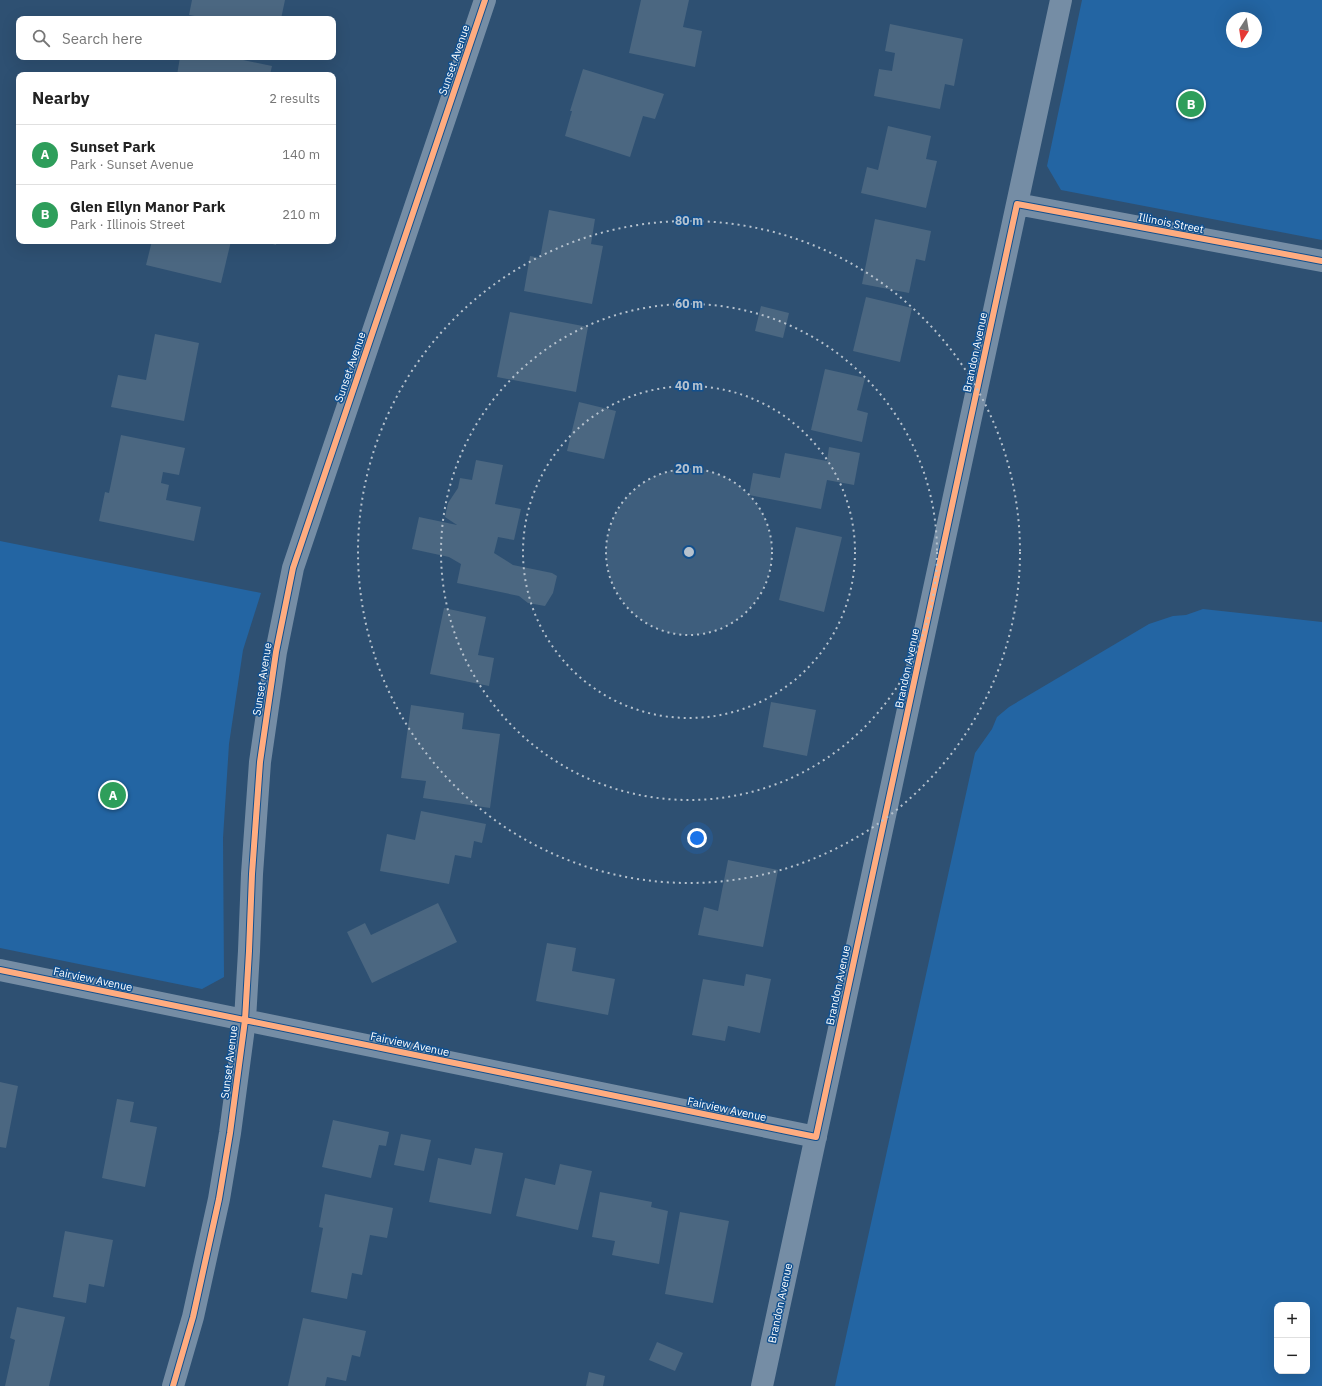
<!DOCTYPE html>
<meta charset="utf-8">
<style>
body{margin:0;font-family:"IBM Plex Sans",sans-serif;background:#f2f2f2;color:#222}
.controls{position:absolute;right:12px;bottom:12px;display:grid;overflow:hidden;border-radius:8px;box-shadow:0 4px 16px #0002}
.controls button{width:36px;height:36px;display:grid;place-items:center;padding:0;border:0;border-bottom:1px solid #e0e0e0;background:#fff;color:#222;font:20px sans-serif}
.compass{position:absolute;left:1226px;top:12px;width:36px;height:36px;border-radius:50%;background:#fff;box-shadow:0 4px 16px #0002;rotate:192deg}
.you{position:absolute;left:697px;top:838px;width:14px;height:14px;margin:-10px;border:3px solid #fff;border-radius:50%;background:#1a73e8;box-shadow:0 0 0 6px #1a73e833}
.badge{display:grid;place-items:center;width:26px;height:26px;border-radius:50%;background:#ea580c;color:#fff;font-size:13px;font-weight:700}
.pin{position:absolute;translate:-50% -50%;border:2px solid #fff;box-shadow:0 1px 4px #0006}
.list{margin:0;padding:0;list-style:none}
h2{display:flex;justify-content:space-between;align-items:center;height:52px;margin:0;padding:0 16px;font-size:17px}
h2 small{font-size:13px;font-weight:400;color:#767676}
.list li{display:grid;grid-template-columns:26px 1fr auto;gap:12px;align-items:center;box-sizing:border-box;height:60px;padding:0 16px;border-top:1px solid #e0e0e0}
.list b{display:block;font-size:15px;white-space:nowrap}
.list p{margin:0;font-size:13px;white-space:nowrap;color:#767676}
.list em{font-size:13px;font-style:normal;color:#767676}
.icon{flex:none;width:22px;height:22px;fill:none;stroke:currentColor;stroke-width:2;stroke-linecap:round;stroke-linejoin:round}
.map{position:relative;flex:none;width:1322px;height:1386px;overflow:hidden}
.search{position:absolute;background:#fff;box-shadow:0 4px 16px #0002;left:16px;top:16px;width:320px;height:44px;display:flex;align-items:center;gap:10px;box-sizing:border-box;padding:0 14px;border-radius:8px;color:#767676;font-size:15px}
.panel{position:absolute;background:#fff;box-shadow:0 4px 16px #0002;left:16px;top:72px;width:320px;height:172px;border-radius:8px}
.map>svg:first-child{display:block}
.green{fill:#2365a3;fill-rule:evenodd}
.building{fill:#4b6781}
.lines{fill:none;stroke-linecap:round;stroke-linejoin:round}
.minor{stroke:#758da5;stroke-width:22}
.cycleway-casing{stroke:#12508e;stroke-width:8}
.cycleway{stroke:#ffac80;stroke-width:6}
.ring{fill:none;stroke:#b6c2ce;stroke-width:2;stroke-dasharray:2 4}
.labels{text-anchor:middle;stroke-width:3;stroke-linejoin:round;paint-order:stroke}
.street-label{font-size:11px;fill:#fff;stroke:#12508e}
.centre{fill:#b6c2ce;stroke:#12508e;stroke-width:2}
.ring-label{font-size:12px;text-anchor:middle;font-weight:bold;fill:#b6c2ce;stroke:#12508e;stroke-width:3;stroke-linejoin:round;paint-order:stroke}
</style>
<div class="map">
<svg width="1322" height="1386" viewBox="0 0 1322 1386">
<rect width="100%" height="100%" fill="#2e5072"/>
<path class="green" d="M1082 0H1322V240L1061 190 1047 166ZM1232 18H1256V42H1232Z
M0 541 261 593 243 650 229 744 223 838 224 977 202 989 0 948Z
M1203 609 1322 622V1386H835L975 753 992 729 997 717 1009 707 1149 624 1173 616 1186 615ZM1277 1305H1307V1371H1277Z"/>
<path class="building" d="M192 0H285L281 19H210L189 15Z
M641 0H689L683 27 702 31 695 67 629 53Z
M890 24 963 39 954 86 945 84 940 109 874 96 879 69 892 71 895 53 885 51Z
M180 57H229L272 66 270 75H177Z
M583 69 664 94 655 119 643 116 630 157 565 136 572 111H570Z
M888 126 931 136 926 159 937 161 926 208 861 193 867 167 878 170Z
M549 210 595 219 591 244 603 246 592 304 524 291 530 256 540 258Z
M875 219 931 231 925 261 916 259 909 293 862 284Z
M152 241H231L221 283 146 265Z
M262 241H277L276 245Z
M866 297 912 308 900 362 853 351Z
M761 306 789 313 783 338 755 331Z
M510 312 588 327 576 392 497 377Z
M155 334 199 343 184 421 111 407 118 375 146 380Z
M825 369 865 378 857 410 868 413 862 442 811 430Z
M579 402 616 411 604 459 567 451Z
M121 435 185 448 179 475 163 472 161 483 169 485 166 500 201 507 194 541 99 521 105 492 109 493Z
M829 447 860 453 854 485 827 480 821 509 749 495 753 473 780 478 785 453 827 461Z
M476 460 503 465 495 504 521 509 514 540 498 537 494 553 513 565 552 573 557 576 553 593 545 606 528 603 519 596 457 583 461 564 449 557 412 549 419 517 457 525 445 517 448 503 458 488 460 478 472 480Z
M796 527 842 537 824 612 779 600Z
M444 608 486 617 478 655 494 658 489 686 430 674Z
M771 702 816 710 807 756 763 747Z
M411 705 464 713 462 729 500 734 490 808 423 798 426 781 401 778Z
M421 811 486 824 482 843 474 841 471 858 455 855 449 884 380 871 387 834 415 840Z
M728 860 778 870 763 947 698 935 704 907 718 911Z
M438 903 457 942 372 983 347 932 365 923 371 935Z
M547 943 576 948 572 971 615 979 608 1015 536 1001Z
M746 974 771 979 760 1033 728 1026 725 1041 692 1035 703 979 744 986Z
M0 1082 18 1086 6 1148 0 1147Z
M117 1099 134 1102 130 1122 157 1127 145 1187 102 1178Z
M333 1120 389 1132 386 1146 379 1145 371 1178 322 1167Z
M401 1134 431 1140 424 1171 394 1165Z
M475 1148 503 1153 491 1214 429 1202 438 1158 471 1165Z
M560 1164 592 1171 578 1230 516 1216 525 1178 555 1185Z
M600 1192 652 1202 651 1207 668 1211 659 1264 612 1255 615 1241 592 1237Z
M325 1194 393 1208 387 1238 370 1235 362 1275 352 1273 347 1299 311 1292 323 1228 319 1227Z
M680 1212 729 1221 713 1303 665 1294Z
M65 1231 113 1240 104 1287 89 1284 86 1303 53 1297Z
M17 1307 65 1317 49 1386H5L15 1340 10 1338Z
M303 1318 366 1331 360 1357 352 1355 346 1381 327 1377 325 1386H288Z
M657 1342 683 1353 675 1371 649 1360Z
M589 1372 605 1376 603 1386H586Z"/>
<g class="lines">
<path class="minor" d="M1017 204 1322 261
M0 970 816 1137
M173 1386 193 1317 219 1199 230 1133 245 1020 249 951 252 874 260 762 276 652 293 568 485 0
M762 1386 1061 0"/>
<g class="cycleway-casing">
<path id="cycleway" d="M0 970 816 1137 1017 204 1322 261
M173 1386 193 1317 219 1199 230 1133 245 1020 249 951 252 874 260 762 276 652 293 568 485 0"/>
</g>
<use href="#cycleway" class="cycleway"/>
</g>
<circle cx="689" cy="552" r="83" fill="#b6c2ce" fill-opacity=".12"/>
<g class="ring">
<circle cx="689" cy="552" r="83"/>
<circle cx="689" cy="552" r="166"/>
<circle cx="689" cy="552" r="248"/>
<circle cx="689" cy="552" r="331"/>
</g>
<g class="labels">
<g class="street-label">
<text transform="translate(454 60) rotate(-71)" y="4">Sunset Avenue</text>
<text transform="translate(1171 223) rotate(11)" y="4">Illinois Street</text>
<text transform="translate(975 352) rotate(-78)" y="4">Brandon Avenue</text>
<text transform="translate(350 367) rotate(-71)" y="4">Sunset Avenue</text>
<text transform="translate(907 668) rotate(-78)" y="4">Brandon Avenue</text>
<text transform="translate(262 679) rotate(-81)" y="4">Sunset Avenue</text>
<text transform="translate(93 979) rotate(12)" y="4">Fairview Avenue</text>
<text transform="translate(838 985) rotate(-78)" y="4">Brandon Avenue</text>
<text transform="translate(410 1044) rotate(12)" y="4">Fairview Avenue</text>
<text transform="translate(229 1062) rotate(-83)" y="4">Sunset Avenue</text>
<text transform="translate(727 1109) rotate(12)" y="4">Fairview Avenue</text>
<text transform="translate(780 1303) rotate(-78)" y="4">Brandon Avenue</text>
</g>
</g>
<circle cx="689" cy="552" r="6" class="centre"/>
<g class="ring-label">
<text x="689" y="225">80 m</text>
<text x="689" y="308">60 m</text>
<text x="689" y="390">40 m</text>
<text x="689" y="473">20 m</text>
</g>
</svg>
<div class="controls">
<button>+</button>
<button>−</button>
</div>
<svg class="compass" viewBox="-18 -18 36 36"><path d="M0-13l5 13h-10z" fill="#e53935"/><path d="M0 13l5-13h-10z" fill="#767676"/></svg>
<div class="you"></div>
<div class="pin badge" style="left:113px;top:795px;background:#2e9e5b">A</div>
<div class="pin badge" style="left:1191px;top:104px;background:#2e9e5b">B</div>
<div class="search"><svg class="icon" aria-label="search" viewBox="0 0 24 24"><circle cx="10" cy="10" r="6"/><path d="M15 15l6 6"/></svg>Search here</div>
<section class="panel">
<h2>Nearby<small>2 results</small></h2>
<ul class="list">
<li><span class="badge" style="background:#2e9e5b">A</span><div><b>Sunset Park</b><p>Park · Sunset Avenue</p></div><em>140 m</em></li>
<li><span class="badge" style="background:#2e9e5b">B</span><div><b>Glen Ellyn Manor Park</b><p>Park · Illinois Street</p></div><em>210 m</em></li>
</ul>
</section>
</div>
